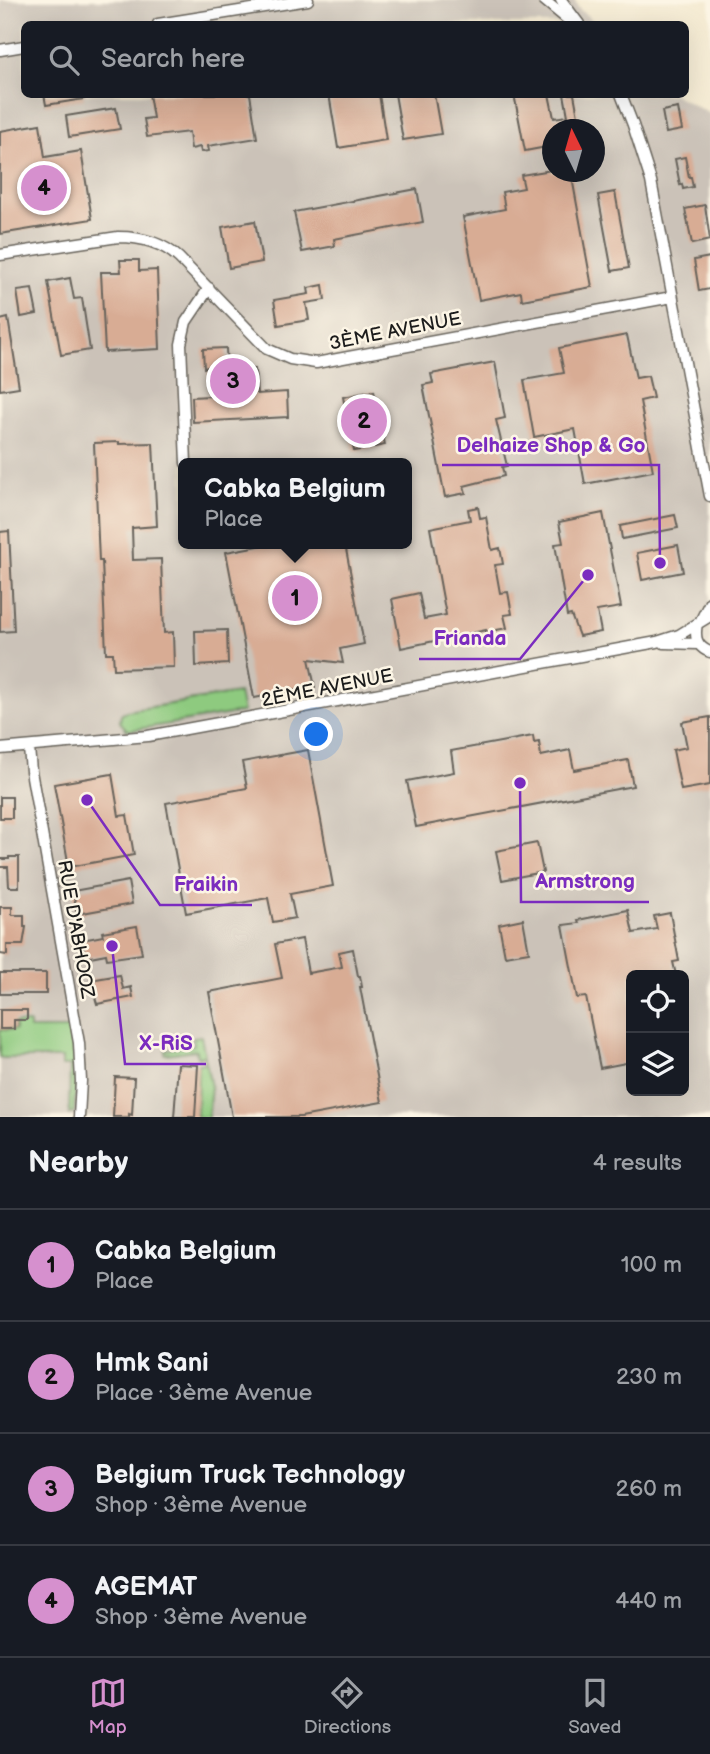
<!DOCTYPE html>
<meta charset="utf-8">
<style>
body{margin:0;font-family:"Balsamiq Sans",sans-serif;background:#20242c;color:#f1f3f6}
.controls{position:absolute;right:21px;bottom:21px;display:grid;overflow:hidden;border-radius:10px;box-shadow:0 7px 28px #0002}
.controls button{width:63px;height:63px;display:grid;place-items:center;padding:0;border:0;border-bottom:2px solid #363941;background:#171b24;color:#f1f3f6;font:35px sans-serif}
.compass{position:absolute;left:542px;top:119px;width:63px;height:63px;border-radius:50%;background:#171b24;box-shadow:0 7px 28px #0002;rotate:355deg}
.you{position:absolute;left:317px;top:735px;width:24px;height:24px;margin:-18px;border:5px solid #fff;border-radius:50%;background:#1a73e8;box-shadow:0 0 0 10px #1a73e833}
.badge{display:grid;place-items:center;width:46px;height:46px;border-radius:50%;background:#d690ce;color:#111;font-size:23px;font-weight:700}
.pin{position:absolute;translate:-50% -50%;border:4px solid #fff;box-shadow:0 2px 7px #0006}
.popup{position:absolute;left:178px;top:458px;width:234px;height:91px;box-sizing:border-box;display:grid;place-content:center;border-radius:10px;background:#171b24;filter:drop-shadow(0 2px 5px #0005);font-size:23px;white-space:nowrap;color:#9ea1a6}
.popup b{font-size:26px;color:#f1f3f6}
.popup::after{content:'';position:absolute;left:50%;top:100%;margin-left:-14px;border:14px solid transparent;border-top-color:#171b24}
.list{margin:0;padding:0;list-style:none}
h2{display:flex;justify-content:space-between;align-items:center;height:91px;margin:0;padding:0 28px;font-size:30px}
h2 small{font-size:23px;font-weight:400;color:#9ea1a6}
.list li{display:grid;grid-template-columns:46px 1fr auto;gap:21px;align-items:center;box-sizing:border-box;height:112px;padding:0 28px;border-top:2px solid #363941}
.list b{display:block;font-size:26px;white-space:nowrap}
.list p{margin:0;font-size:23px;white-space:nowrap;color:#9ea1a6}
.list em{font-size:23px;font-style:normal;color:#9ea1a6}
.icon{flex:none;width:38px;height:38px;fill:none;stroke:currentColor;stroke-width:2;stroke-linecap:round;stroke-linejoin:round}
.map{position:relative;flex:none;width:710px;height:1117px;overflow:hidden}
.search{position:absolute;background:#171b24;box-shadow:0 7px 28px #0002;left:21px;right:21px;top:21px;height:77px;display:flex;align-items:center;gap:18px;box-sizing:border-box;padding:0 24px;border-radius:10px;color:#9ea1a6;font-size:26px}
.sheet{height:539px;background:#171b24}
nav{display:flex;justify-content:space-around;align-items:center;box-sizing:border-box;height:98px;border-top:2px solid #363941;background:#171b24;font-size:19px;color:#9ea1a6}
nav a{display:grid;justify-items:center;gap:4px}
nav .on{color:#d690ce}
.map>svg:first-child{display:block}
.industrial{fill:#cbc2b8;fill-rule:evenodd}
.green{fill:#8eca7f;stroke:#55734e;stroke-width:2}
.building{fill:#d8ac94}
.lines{fill:none;stroke-linecap:round;stroke-linejoin:round}
.minor-casing{stroke:#68645b;stroke-width:13}
.minor{stroke:#fff;stroke-width:10}
.labels{text-anchor:middle;stroke-width:5;stroke-linejoin:round;paint-order:stroke}
.street-label{font-size:19px;fill:#1c1c1c;stroke:#fcf5e5}
.leader{fill:none;stroke:#7b2cbf;stroke-width:2.5}
.callout-dot{fill:#7b2cbf;stroke:#fcf5e5;stroke-width:2.5}
.callout-label{font-size:21px;text-anchor:middle;font-weight:bold;fill:#7b2cbf;stroke:#fcf5e5;stroke-width:5;stroke-linejoin:round;paint-order:stroke}
</style>
<div class="map">
<svg width="710" height="1117" viewBox="0 0 710 1117">
<rect width="100%" height="100%" fill="#fcf5e5"/>
<filter id="ink" filterUnits="userSpaceOnUse"><feTurbulence type="fractalNoise" baseFrequency=".0143" numOctaves="2"/><feDisplacementMap in="SourceGraphic" scale="14" xChannelSelector="R" yChannelSelector="G"/><feConvolveMatrix kernelMatrix="1 2 1 2 8 2 1 2 1" color-interpolation-filters="sRGB"/></filter>
<filter id="wash" filterUnits="userSpaceOnUse"><feTurbulence type="fractalNoise" baseFrequency=".00686" numOctaves="4" result="noise"/><feDisplacementMap in="SourceGraphic" scale="28" xChannelSelector="R" yChannelSelector="G"/><feGaussianBlur stdDeviation="1.57" result="paint"/><feColorMatrix in="noise" values="0 0 0 0 0 0 0 0 0 0 0 0 0 0 0 0 0 1.4 0 .05"/><feComposite in="paint" operator="in"/></filter>
<g filter="url(#wash)">
<rect width="100%" height="100%" fill="#f4ead1"/>
<path class="industrial" d="M0 0H574L579 9 597 24H24V94H673L710 114V1117H0ZM552 130H594V172H552ZM183 463H407V544H183ZM631 975H684V1091H631Z"/>
<path class="green" d="M239 693 243 712 132 730H127L120 722 121 715 127 711Z
M15 1023H29V1029H72L76 1072 74 1113 69 1114 70 1066H62V1058H0V1030H15Z
M201 1036 211 1087 208 1117H197L198 1064 205 1063 204 1056 197 1057 196 1050 165 1054V1050L194 1045 193 1037Z"/>
<g id="blocks">
<path class="building" d="M44 94H83L84 99 46 105Z
M149 94H250L257 138 208 146 209 151 201 152 200 147 191 149 189 132 147 137 144 119 153 118Z
M329 94H379L386 140 338 148Z
M395 94H434L441 134 403 140Z
M514 94H549L554 118 568 116 564 94H574L580 127 552 130 550 132 552 146 525 151Z
M116 108 120 129 69 137 66 116Z
M678 108 682 130 666 133 662 111Z
M40 124 45 157 81 151 92 219 0 234V131Z
M685 157 689 177H691L693 187 683 189 682 184 680 185 675 159Z
M552 170V172H571L592 287 522 300 521 292 479 300 463 217 505 209 502 192 524 188 521 175Z
M417 189 423 222 334 239 335 246 302 252 294 212Z
M615 192 629 268 612 271 598 195Z
M705 205 710 240 692 244 685 209Z
M255 221 262 262 229 268 222 227Z
M710 257V289L699 291 694 260Z
M120 260H139V271L157 270 160 349 105 352 101 272H121Z
M70 278 74 299 82 298 90 350 61 355 48 282Z
M323 285 325 300 306 303 309 320 278 325 274 300 309 294 308 288Z
M32 289 37 314 21 317 17 291Z
M8 318 19 387 0 390V320Z
M627 335 636 378 648 376 653 398 640 401 653 471 585 484 575 429 534 437 524 380 564 373 559 348Z
M226 348 227 370 255 369 257 394 287 392 288 417 193 422 192 397 210 396 208 367 204 368 203 349Z
M495 362 505 418 496 420 507 466 502 467 504 476 464 486 466 493 445 497 423 385 433 383 431 374Z
M374 391 385 445 354 451 343 397Z
M119 442V444L153 443 157 526 132 528 133 560 161 559 164 633 173 632 174 667 114 669 113 653H106L102 561H99L94 443Z
M478 507 480 518 486 517 492 550 500 548 503 564 495 565 500 593 508 592 512 614 504 615 507 628 486 632V630L401 648 392 599 419 593 424 619 446 615 430 528 470 520 468 509Z
M603 513 621 607 597 611 601 632 579 636 571 615 567 616 555 544 563 543 559 522Z
M675 515 678 528 622 539 620 526Z
M9 531 14 631 0 632V532Z
M269 544H345L364 644 340 649 343 663 309 659 315 687 254 698 226 552Z
M678 545 683 572 642 580 637 553Z
M227 630 228 664 196 666 195 631Z
M710 717V785L681 790 673 750 687 747 682 722Z
M533 736 534 743 539 742 541 756 570 750 574 770 628 760 633 786 416 827 407 781 454 772 451 751Z
M308 750 333 886 290 894 295 918 273 922 268 898 186 913 166 803 247 788 242 762Z
M112 774 119 816 127 815 134 855 69 867 54 784Z
M0 797H12V818H0Z
M537 843 543 872 502 880 496 851Z
M9 857H19V887H9L8 867H0V859H9Z
M128 881 132 904 77 914 73 891Z
M0 907H12V915H24V927H26L23 945H7V955L0 954Z
M628 910 633 933 657 929 654 916 670 913 679 961 673 962 676 975H631V1062L600 1068 586 997 577 998 563 925 579 923 578 920Z
M523 919 529 952 505 956 499 924Z
M137 926 142 954 107 959 106 954 85 958 82 940 103 936 102 932Z
M302 939 308 973 342 967 339 952 353 949 358 976H360L362 987H360L382 1102 301 1117H232L209 992 282 978 275 944Z
M0 973H46V994H0Z
M120 975 123 989 131 987 133 997 97 1004 90 980Z
M0 1010H27V1020H14V1029H0Z
M178 1064 198 1065 195 1117H174Z
M115 1077 134 1078 132 1115 129 1114V1117H113Z"/>
</g>
</g>
<g filter="url(#ink)">
<use href="#blocks" fill-opacity="0" stroke="#68645b" stroke-width="2"/>
<g class="lines">
<g class="minor-casing">
<path id="minor" d="M544 0 573 24
M561 0 579 24
M158 24 308 0
M0 50 24 46
M621 94 633 125 651 181 710 496
M0 255 118 237C141 237 162 242 179 258L267 349 290 359 316 363 672 297
M186 463 181 344 186 322 209 288
M701 620 710 602
M697 624C694 638 697 647 710 652
M664 643 698 644
M29 748 31 771 79 1043 81 1081 79 1117
M0 749 148 736 657 642 679 635 710 616"/>
</g>
<use href="#minor" class="minor"/>
</g>
</g>
<g class="labels">
<g class="street-label">
<text transform="translate(395 330) rotate(-11)" y="7">3ÈME AVENUE</text>
<text transform="translate(327 687) rotate(-11)" y="7">2ÈME AVENUE</text>
<text transform="translate(77 929) rotate(80)" y="7">RUE D'ABHOOZ</text>
</g>
</g>
<path class="leader" d="M660 563L659 465H442M588 575L520 659H419M520 783L521 902H649M87 800L160 905H252M112 946L125 1064H206"/>
<g class="callout-dot">
<circle cx="660" cy="563" r="7"/>
<circle cx="588" cy="575" r="7"/>
<circle cx="520" cy="783" r="7"/>
<circle cx="87" cy="800" r="7"/>
<circle cx="112" cy="946" r="7"/>
</g>
<g class="callout-label">
<text x="551" y="452">Delhaize Shop &amp; Go</text>
<text x="470" y="645">Frianda</text>
<text x="585" y="888">Armstrong</text>
<text x="206" y="891">Fraikin</text>
<text x="166" y="1050">X-RiS</text>
</g>
</svg>
<div class="controls">
<button><svg class="icon" aria-label="locate" viewBox="0 0 24 24"><circle cx="12" cy="12" r="6"/><path d="M12 2v4M12 18v4M2 12h4M18 12h4"/></svg></button>
<button><svg class="icon" aria-label="layers" viewBox="0 0 24 24"><path d="M12 4l9 5-9 5-9-5zM3 14l9 5 9-5"/></svg></button>
</div>
<svg class="compass" viewBox="-18 -18 36 36"><path d="M0-13l5 13h-10z" fill="#e53935"/><path d="M0 13l5-13h-10z" fill="#9ea1a6"/></svg>
<div class="you"></div>
<div class="pin badge" style="left:295px;top:598px">1</div>
<div class="popup"><b>Cabka Belgium</b>Place</div>
<div class="pin badge" style="left:364px;top:421px">2</div>
<div class="pin badge" style="left:233px;top:381px">3</div>
<div class="pin badge" style="left:44px;top:188px">4</div>
<div class="search"><svg class="icon" aria-label="search" viewBox="0 0 24 24"><circle cx="10" cy="10" r="6"/><path d="M15 15l6 6"/></svg>Search here</div>
</div>
<section class="sheet">
<h2>Nearby<small>4 results</small></h2>
<ul class="list">
<li><span class="badge">1</span><div><b>Cabka Belgium</b><p>Place</p></div><em>100 m</em></li>
<li><span class="badge">2</span><div><b>Hmk Sani</b><p>Place · 3ème Avenue</p></div><em>230 m</em></li>
<li><span class="badge">3</span><div><b>Belgium Truck Technology</b><p>Shop · 3ème Avenue</p></div><em>260 m</em></li>
<li><span class="badge">4</span><div><b>AGEMAT</b><p>Shop · 3ème Avenue</p></div><em>440 m</em></li>
</ul>
</section>
<nav>
<a class="on"><svg class="icon" aria-label="map" viewBox="0 0 24 24"><path d="M3 6l6-2 6 2 6-2v14l-6 2-6-2-6 2zM9 4v14M15 6v14"/></svg>Map</a>
<a><svg class="icon" aria-label="directions" viewBox="0 0 24 24"><path d="M12 3l9 9-9 9-9-9zM9 14v-3h6M13 9l2 2-2 2"/></svg>Directions</a>
<a><svg class="icon" aria-label="saved" viewBox="0 0 24 24"><path d="M7 4h10v16l-5-4-5 4z"/></svg>Saved</a>
</nav>
